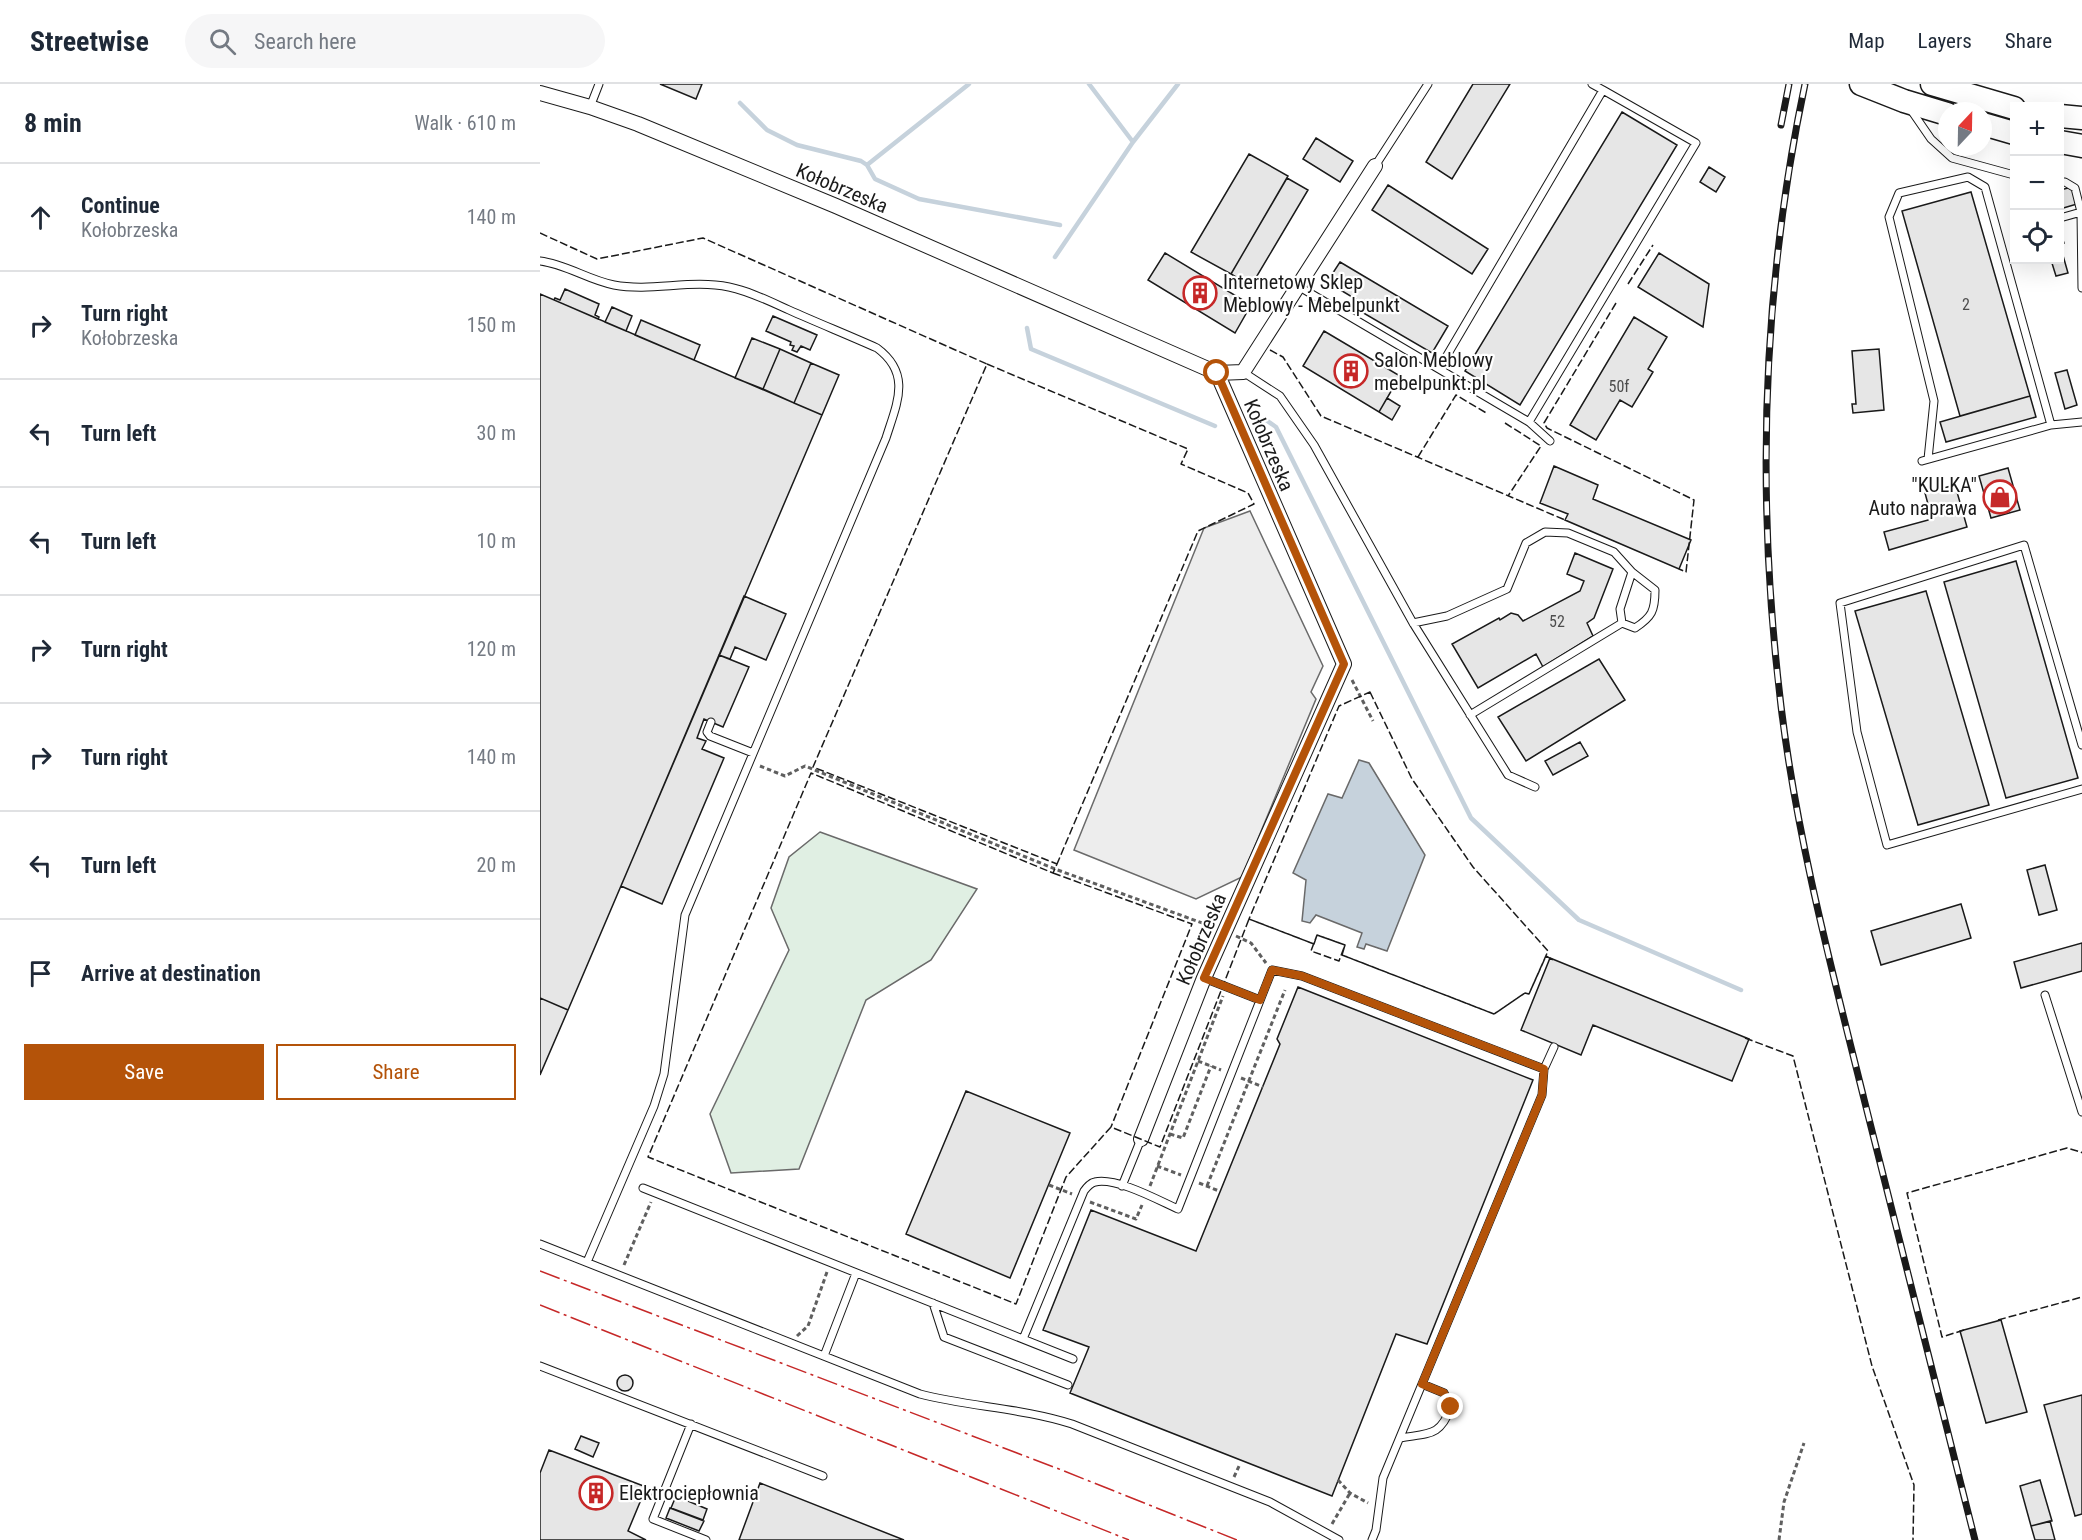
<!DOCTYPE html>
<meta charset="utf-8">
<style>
body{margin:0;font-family:"Roboto Condensed",sans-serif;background:#f6f6f7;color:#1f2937}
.controls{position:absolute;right:18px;top:18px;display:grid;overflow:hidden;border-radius:0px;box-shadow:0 6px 24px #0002}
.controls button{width:54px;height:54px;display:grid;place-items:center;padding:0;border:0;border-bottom:2px solid #e0e1e3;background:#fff;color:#1f2937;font:30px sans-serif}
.compass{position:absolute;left:1398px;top:18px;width:54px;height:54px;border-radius:50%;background:#fff;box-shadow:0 6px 24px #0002;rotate:22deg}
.stop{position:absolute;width:18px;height:18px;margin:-14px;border:4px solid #b45309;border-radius:50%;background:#fff}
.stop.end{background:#b45309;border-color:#fff;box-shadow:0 2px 6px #0008}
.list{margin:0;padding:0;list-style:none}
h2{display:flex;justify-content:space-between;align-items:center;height:78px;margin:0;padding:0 24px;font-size:26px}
h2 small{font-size:20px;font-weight:400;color:#747a83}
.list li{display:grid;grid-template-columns:39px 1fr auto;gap:18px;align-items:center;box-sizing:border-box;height:108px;padding:0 24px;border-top:2px solid #e0e1e3}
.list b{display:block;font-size:22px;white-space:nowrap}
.list p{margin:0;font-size:20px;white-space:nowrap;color:#747a83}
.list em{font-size:20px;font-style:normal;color:#747a83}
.actions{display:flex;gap:12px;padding:18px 24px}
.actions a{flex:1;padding:14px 0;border:2px solid #b45309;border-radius:0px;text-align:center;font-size:21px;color:#b45309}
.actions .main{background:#b45309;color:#fff}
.icon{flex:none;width:33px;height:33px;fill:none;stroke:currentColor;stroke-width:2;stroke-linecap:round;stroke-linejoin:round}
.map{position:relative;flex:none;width:1542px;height:1456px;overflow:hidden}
header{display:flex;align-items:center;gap:36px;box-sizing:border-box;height:84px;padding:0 30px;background:#fff;border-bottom:2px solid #e0e1e3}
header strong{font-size:28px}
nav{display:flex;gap:33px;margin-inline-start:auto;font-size:21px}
.search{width:420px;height:54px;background:#f6f6f7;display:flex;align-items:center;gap:15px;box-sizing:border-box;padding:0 21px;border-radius:33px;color:#747a83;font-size:22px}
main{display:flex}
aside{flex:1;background:#fff}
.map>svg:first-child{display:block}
.green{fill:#e0efe3;stroke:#6a6a6a;stroke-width:1.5}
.parking{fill:#ededed;stroke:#6a6a6a;stroke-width:1.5}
.water{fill:#c6d2dc;stroke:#6a6a6a;stroke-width:1.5}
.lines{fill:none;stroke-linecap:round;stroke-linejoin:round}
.stream{stroke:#c6d2dc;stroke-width:4.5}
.building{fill:#e6e6e6;stroke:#1a1a1a;stroke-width:1.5}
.lane-casing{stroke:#1a1a1a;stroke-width:9}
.street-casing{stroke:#1a1a1a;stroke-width:16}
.primary-casing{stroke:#1a1a1a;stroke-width:25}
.path{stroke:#5f5f5f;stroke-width:3;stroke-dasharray:4.5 3;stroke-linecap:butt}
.lane{stroke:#fff;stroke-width:7}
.street{stroke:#fff;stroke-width:14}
.primary{stroke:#fff;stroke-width:22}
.rail-casing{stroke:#1a1a1a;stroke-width:7}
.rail{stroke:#fff;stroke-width:4.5;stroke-dasharray:14;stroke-linecap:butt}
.fence{stroke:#1a1a1a;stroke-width:1.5;stroke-dasharray:8 3;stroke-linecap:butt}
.power{stroke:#c62828;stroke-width:1.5;stroke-dasharray:21 4.5 3 4.5;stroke-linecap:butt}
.route{stroke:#b45309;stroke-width:8}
.labels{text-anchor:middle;stroke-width:4.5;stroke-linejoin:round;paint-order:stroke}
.number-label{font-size:16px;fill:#4d4d4d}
.street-label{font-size:20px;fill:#1a1a1a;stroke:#fff}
.poi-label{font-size:20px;fill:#1a1a1a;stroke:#fff;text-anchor:start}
</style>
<header>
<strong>Streetwise</strong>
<div class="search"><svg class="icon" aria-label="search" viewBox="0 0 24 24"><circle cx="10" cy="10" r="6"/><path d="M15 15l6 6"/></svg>Search here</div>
<nav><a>Map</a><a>Layers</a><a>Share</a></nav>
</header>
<main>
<aside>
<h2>8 min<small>Walk · 610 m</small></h2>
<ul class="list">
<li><svg class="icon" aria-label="ahead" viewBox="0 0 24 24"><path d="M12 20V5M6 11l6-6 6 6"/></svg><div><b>Continue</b><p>Kołobrzeska</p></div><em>140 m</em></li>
<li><svg class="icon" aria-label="right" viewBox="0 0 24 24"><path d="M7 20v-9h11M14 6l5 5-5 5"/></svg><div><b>Turn right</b><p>Kołobrzeska</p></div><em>150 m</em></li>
<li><svg class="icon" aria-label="left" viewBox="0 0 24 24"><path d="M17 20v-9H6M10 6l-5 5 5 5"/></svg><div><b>Turn left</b></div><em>30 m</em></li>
<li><svg class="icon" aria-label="left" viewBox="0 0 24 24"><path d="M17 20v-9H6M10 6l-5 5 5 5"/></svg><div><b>Turn left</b></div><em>10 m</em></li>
<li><svg class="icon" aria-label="right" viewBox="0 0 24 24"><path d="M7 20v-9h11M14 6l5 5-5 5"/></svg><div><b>Turn right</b></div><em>120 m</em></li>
<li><svg class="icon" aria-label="right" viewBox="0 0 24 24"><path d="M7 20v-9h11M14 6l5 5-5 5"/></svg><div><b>Turn right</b></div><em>140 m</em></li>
<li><svg class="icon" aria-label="left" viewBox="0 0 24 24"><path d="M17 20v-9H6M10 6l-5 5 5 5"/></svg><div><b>Turn left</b></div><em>20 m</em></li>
<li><svg class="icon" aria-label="arrive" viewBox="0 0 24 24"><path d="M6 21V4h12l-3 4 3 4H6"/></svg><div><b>Arrive at destination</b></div></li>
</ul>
<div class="actions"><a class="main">Save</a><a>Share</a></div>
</aside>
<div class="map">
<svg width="1542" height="1456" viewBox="0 0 1542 1456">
<rect width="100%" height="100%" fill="#fff"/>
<path class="green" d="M280 748 437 805 391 876 326 916 259 1085 191 1089 170 1030 249 866 231 824 249 773Z"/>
<path class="parking" d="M710 427 783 582 771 608 776 615 702 793 656 815 534 766 664 444Z"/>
<path class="water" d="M819 676 829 679 885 771 847 867 826 860 824 865 817 863 822 849 776 831 770 839 762 837 766 796 753 789 788 710 802 714Z"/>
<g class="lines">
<path class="stream" d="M200 19 227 46 257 61 321 77 327 81 335 95 379 115 520 141
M593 58 638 0
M327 81 429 0
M515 173 593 58 549 0
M487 244 491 265 675 342
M726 336 736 343 931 734 1039 836 1201 906"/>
</g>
<path class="building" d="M120 0H162L156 15Z
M933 0H970L912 95 886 78Z
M1082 28 1137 61 980 321 925 287Z
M776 54 813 77 800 98 763 75Z
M709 70 748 92 691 190 651 168Z
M1169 83 1185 93 1176 108 1160 98Z
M747 94 768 106 711 202 691 190Z
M848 101 948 165 932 190 832 126Z
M1532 103 1537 120 1520 125V106Z
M1431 108 1490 312 1420 332 1362 127Z
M1521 150 1524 159 1520 161 1528 189 1516 192 1511 176H1520V151Z
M625 169 711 221 695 249 608 196Z
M1119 169 1169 200 1163 243 1098 203Z
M800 178 908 242 892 269 820 227 824 220 787 198Z
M25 205 59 220 55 231 59 233 58 235 14 216 15 214 20 216Z
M0 210 282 331 28 926 0 914Z
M72 223 92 232 86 247 65 238Z
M233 232 277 251 270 266 261 262 257 268 252 266 254 262 250 261 251 258 226 247Z
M1094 233 1127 253 1108 285 1113 288 1092 323 1080 316 1056 356 1030 341Z
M101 236 160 261 154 276 95 251Z
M784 247 860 292 839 328 763 282Z
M212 254 240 265 223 305 195 294Z
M240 265 271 279 254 319 223 305Z
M1339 265 1344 326 1313 329 1312 320H1316L1312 267Z
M271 279 299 291 282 331 254 319Z
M1527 286 1537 321 1525 325 1515 289Z
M1490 312 1496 333 1406 358 1400 338Z
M847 314 860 322 852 336 839 328Z
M1014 382 1058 401 1053 415 1151 456 1139 485 1025 436 1028 430 1000 419Z
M1468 384 1480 426 1451 434 1439 392Z
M1415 401 1427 443 1349 466 1344 448 1392 435 1385 409Z
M1035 469 1073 485 1054 534 1047 539 1053 552 1003 583 996 570 938 604 912 560 959 534 960 536 971 529 978 531 983 537 1040 507 1044 497 1027 490Z
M1476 477 1538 694 1466 714 1404 498Z
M1386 507 1449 721 1378 741 1315 527Z
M204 512 246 530 226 576 195 563 190 575 179 571Z
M179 571 209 583 183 643 164 635 157 654 166 657 162 665 184 674 122 820 81 802Z
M1059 575 1085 616 986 677 958 633Z
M1040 658 1048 672 1013 691 1005 677Z
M1505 781 1517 826 1499 831 1487 786Z
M1421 820 1431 854 1341 881 1331 847Z
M1542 859V887L1481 904 1474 878Z
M1010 874 1209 955 1192 997 1053 941 1041 971 981 946Z
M758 903 993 996 887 1260 856 1250 792 1412 530 1309 549 1263 503 1246 551 1126 656 1167 740 960 737 955Z
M0 914 28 926 0 991Z
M426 1007 530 1049 470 1194 366 1150Z
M1461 1236 1487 1328 1446 1339 1420 1247Z
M77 1299a8 8 0 1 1 16 0a8 8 0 1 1-16 0Z
M1542 1311V1430L1535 1432 1504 1321Z
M41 1352 59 1359 53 1373 35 1365Z
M9 1366 114 1406 111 1414 103 1411 88 1447 106 1456H0V1389Z
M1500 1396 1512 1437 1491 1442 1480 1402Z
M220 1399 364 1456H199Z
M136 1412 167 1425 163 1436 131 1424Z
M130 1424 164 1437 159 1447 126 1434Z
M1510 1437 1515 1456H1495L1491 1442Z"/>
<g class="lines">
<g class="lane-casing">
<path id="lane" d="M50 23 59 0
M1371 26 1391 55 1412 74 1474 91
M835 82 888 0
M1520 98H1525L1535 104 1541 128 1542 204
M1520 134 1541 128
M0 177C26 180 48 196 74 201 112 208 151 195 189 203 209 207 229 217 249 226 278 239 308 251 337 264 372 290 357 319 346 354L145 831 124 990 114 1022 47 1178
M758 202 989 338 1010 357
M899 285 1063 6 1052 0
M703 288 740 312 774 361 873 539 968 691 995 703
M989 338 1156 59 1063 6
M1388 375 1394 317 1349 133 1359 109 1428 93 1445 103 1511 341
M1382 377 1511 341 1542 338
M873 539 907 532 967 505 986 459 1005 448 1028 449 1074 468 1092 488 1080 525 1082 539 1095 544C1112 533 1115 527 1115 506L1092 488
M930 631 1082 539
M171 638 167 648 170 652 213 669
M1542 661 1484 461 1300 519 1317 648 1347 761 1542 705
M664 894 720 916
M1505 911 1542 1028
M582 1102 601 1055
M103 1104 533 1275
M0 1160 380 1310C430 1323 482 1324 532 1340L730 1418 799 1456
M393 1219 404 1253 528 1301
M483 1255 544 1107C547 1103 550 1099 555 1098 576 1093 618 1116 638 1125L732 886 762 892 1004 985
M284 1272 316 1189
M0 1282 283 1392
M151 1340 113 1435 166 1456
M860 1354C889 1349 900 1353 911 1323L904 1309 882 1300
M832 1456 836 1446 843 1394 1002 1011 1004 985 1014 963"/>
</g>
<g class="street-casing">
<path id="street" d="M0 9 50 23 98 40 296 122 677 289 804 580 664 894 601 1055
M677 289 703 288 835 82"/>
</g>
<g class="primary-casing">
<path id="primary" d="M1321 0 1364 17 1407 30
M1392 0 1474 24
M1520 32 1542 34
M1443 40 1474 49
M1520 58 1542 62"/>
</g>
<path class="path" d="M812 596 833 637
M220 682 245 692 265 682 515 785 673 843
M696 852 711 859 726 879
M658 977 681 986
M701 994 723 1003
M630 1050 643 1054 671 982
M617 1082 641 1091
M659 1099 679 1107
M509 1101 532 1110
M610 1102 683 912
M667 1102 745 906
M550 1118 596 1135 602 1121
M84 1181 111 1118
M257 1252 268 1242 287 1188
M694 1393 700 1380
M798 1396 810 1409 828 1419
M792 1440 810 1409
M1239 1456 1244 1418 1264 1359"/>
<use href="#lane" class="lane"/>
<use href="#street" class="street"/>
<use href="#primary" class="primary"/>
<g class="rail-casing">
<path id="rail" d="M1265 0C1222 204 1216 415 1241 622 1257 755 1292 886 1324 1015 1361 1162 1398 1309 1435 1456
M1241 41 1249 0"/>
</g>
<use href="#rail" class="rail"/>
<path class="fence" d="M0 149 57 175 163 154 447 280 273 683 517 780 513 789 271 689 108 1073 476 1220 526 1093 571 1043 620 1063 709 835 774 860 777 851 805 861 802 871 954 930 985 909 989 910 1006 872 1013 876
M1088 200 1113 161
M1076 219 1004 339 1007 344 1154 416 1146 488 1139 485
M730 266 743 273 781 332 1025 436
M447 280 648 365 641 380 708 409 714 420 658 447 517 780
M965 339 1001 362 968 412
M878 373 916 311 948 330
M830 608 872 695 933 783 1008 867 989 910 985 909 954 930 802 871 805 861 777 851 774 860 709 835 799 622Z
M513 789 652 840 571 1043
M777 851 805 861 799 877 771 867Z
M1205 954 1253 972 1332 1282 1374 1401 1373 1456
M1458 1236 1542 1213
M1424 1246 1402 1253 1367 1109 1527 1064 1541 1068 1542 1069"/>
<path class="power" d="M0 1187 519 1385 697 1456
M0 1221 589 1456"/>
</g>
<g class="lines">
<path class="route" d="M677 289 804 580 664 894 720 916 732 886 762 892 1004 985 1002 1011 882 1300 904 1309 911 1323"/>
</g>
<defs>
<g id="building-ring" transform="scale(1.725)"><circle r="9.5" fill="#fff" stroke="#c62828" stroke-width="1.5"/><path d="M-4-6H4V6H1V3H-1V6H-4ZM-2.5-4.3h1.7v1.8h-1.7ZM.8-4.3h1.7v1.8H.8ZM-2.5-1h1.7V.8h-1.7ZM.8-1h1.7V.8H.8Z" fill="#c62828"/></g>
<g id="shop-ring" transform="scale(1.725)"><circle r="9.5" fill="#fff" stroke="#c62828" stroke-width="1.5"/><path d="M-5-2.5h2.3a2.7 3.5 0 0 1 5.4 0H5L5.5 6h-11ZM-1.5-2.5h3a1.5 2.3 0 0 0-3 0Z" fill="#c62828"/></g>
</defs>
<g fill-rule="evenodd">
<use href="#building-ring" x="660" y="209"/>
<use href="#building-ring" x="811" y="287"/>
<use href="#shop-ring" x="1460" y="413"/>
<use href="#building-ring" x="56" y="1409"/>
</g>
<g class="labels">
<g class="number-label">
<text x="1426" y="226">2</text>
<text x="1079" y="308">50f</text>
<text x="1017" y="543">52</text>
</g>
<g class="street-label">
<text transform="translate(302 104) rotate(23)" y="7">Kołobrzeska</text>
<text transform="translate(729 361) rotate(67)" y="7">Kołobrzeska</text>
<text transform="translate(661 855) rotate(-67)" y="7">Kołobrzeska</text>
</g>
<g class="poi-label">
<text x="683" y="205">Internetowy Sklep<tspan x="683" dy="23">Meblowy - Mebelpunkt</tspan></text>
<text x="834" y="283">Salon Meblowy<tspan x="834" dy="23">mebelpunkt.pl</tspan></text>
<text x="1437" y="408" text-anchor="end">"KULKA"<tspan x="1437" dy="23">Auto naprawa</tspan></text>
<text x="79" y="1416">Elektrociepłownia</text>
</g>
</g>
</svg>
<div class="controls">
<button>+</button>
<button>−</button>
<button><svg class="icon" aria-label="locate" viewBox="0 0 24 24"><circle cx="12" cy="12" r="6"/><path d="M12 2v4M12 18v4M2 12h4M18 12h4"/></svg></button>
</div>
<svg class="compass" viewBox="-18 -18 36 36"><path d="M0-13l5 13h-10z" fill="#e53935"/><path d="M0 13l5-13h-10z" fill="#747a83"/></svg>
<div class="stop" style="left:677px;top:289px"></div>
<div class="stop end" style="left:911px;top:1323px"></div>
</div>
</main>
